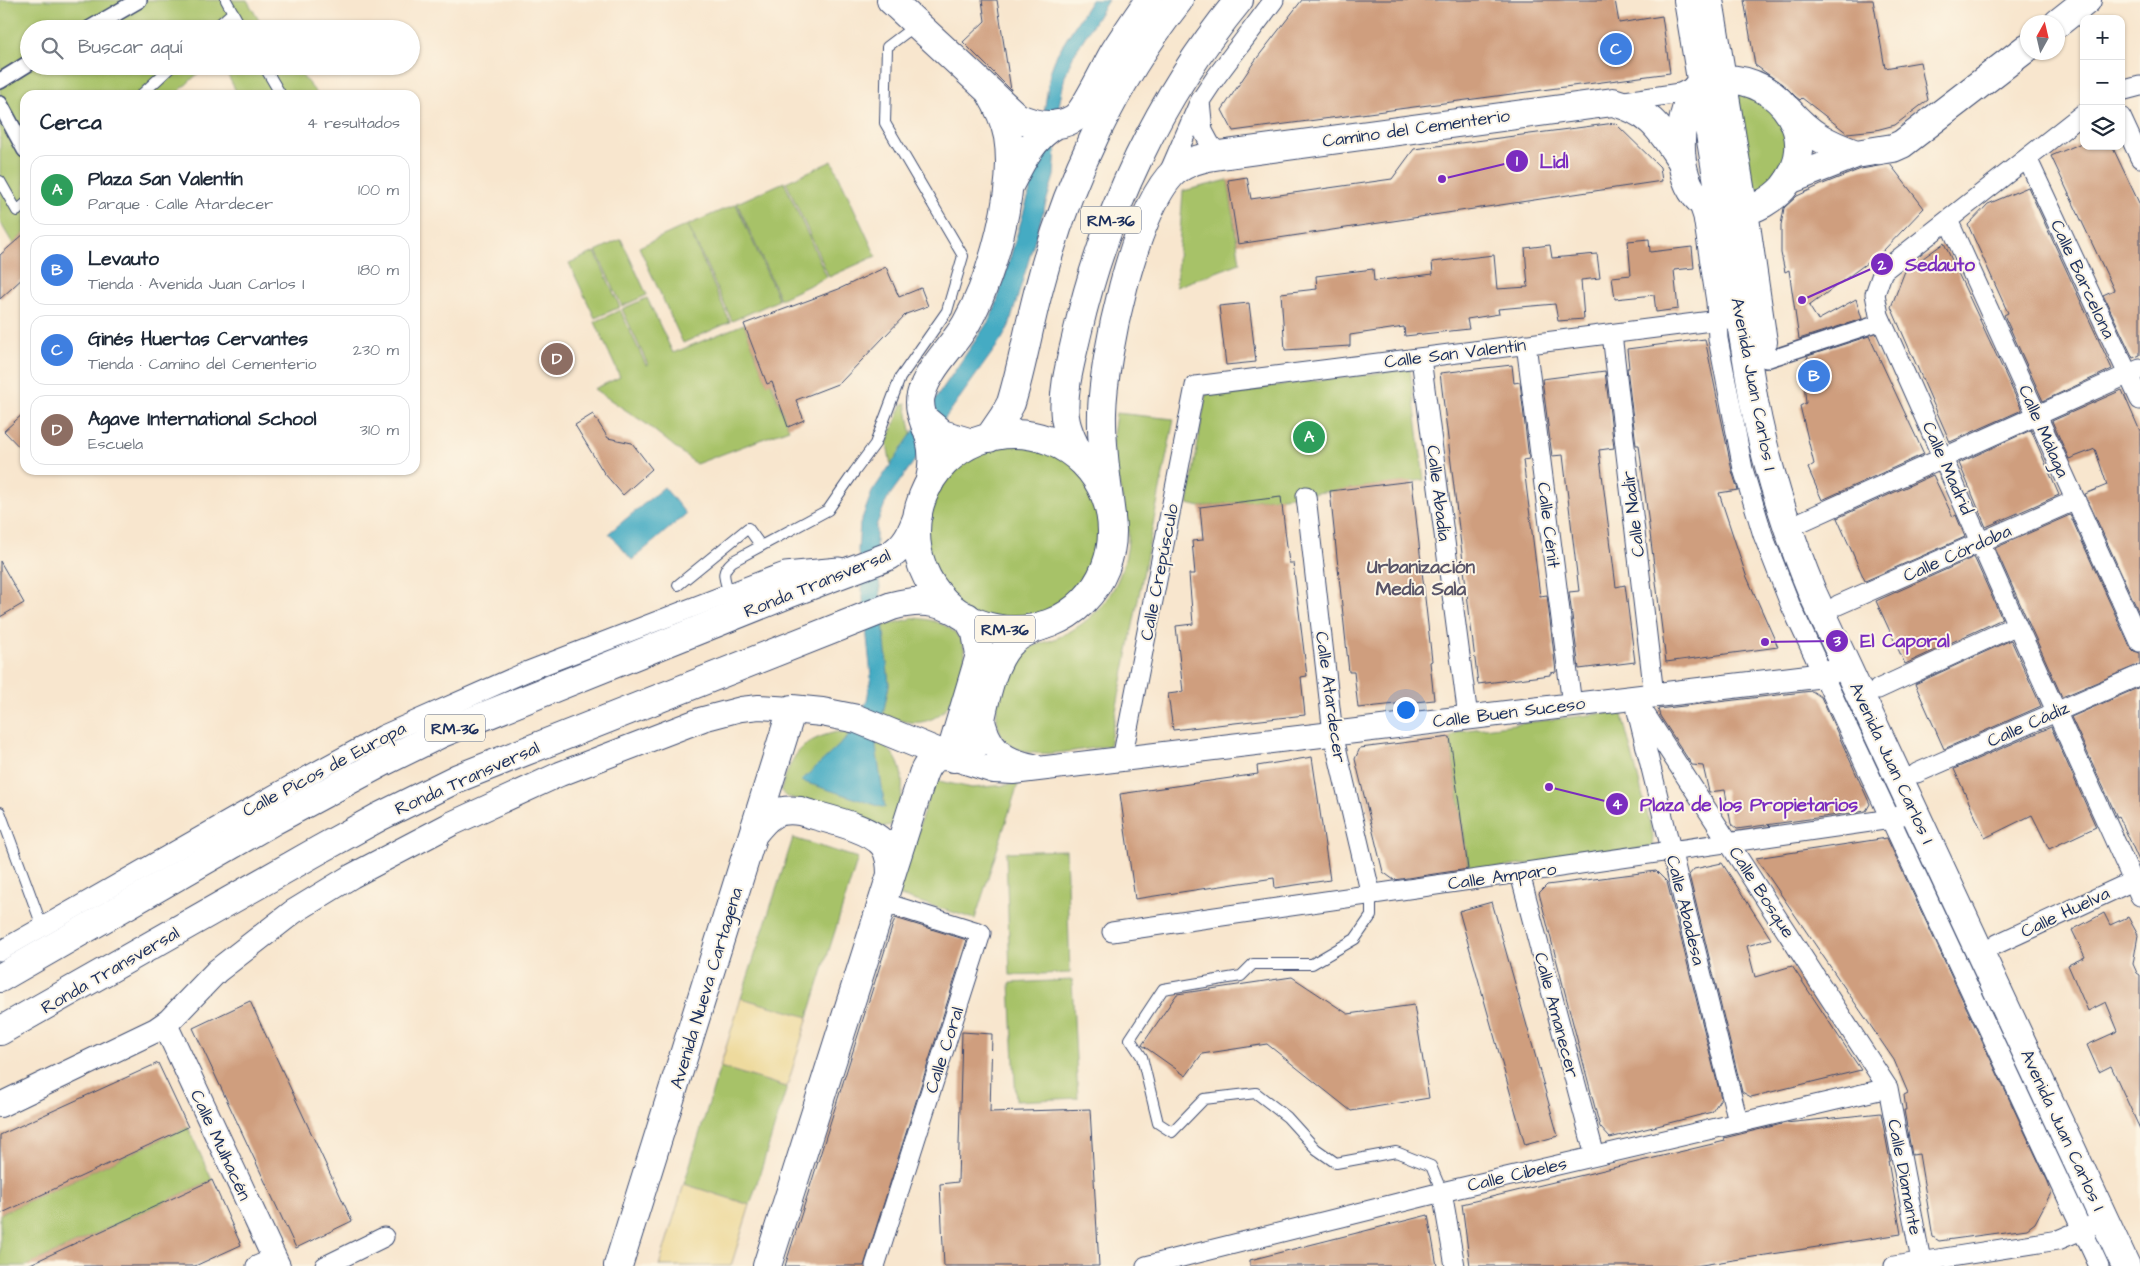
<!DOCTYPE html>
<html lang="es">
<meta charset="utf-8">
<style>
body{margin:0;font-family:"Architects Daughter",sans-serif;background:#f6f6f7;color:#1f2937}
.controls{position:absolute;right:15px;top:15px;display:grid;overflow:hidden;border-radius:10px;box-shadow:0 1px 4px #0004}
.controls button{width:45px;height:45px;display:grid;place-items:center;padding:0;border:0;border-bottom:1px solid #e0e1e3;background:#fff;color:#1f2937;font:25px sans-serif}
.compass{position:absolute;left:2020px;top:15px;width:45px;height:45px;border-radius:50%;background:#fff;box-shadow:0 1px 4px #0004;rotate:8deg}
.you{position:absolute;left:1405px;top:709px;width:18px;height:18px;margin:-12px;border:4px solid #fff;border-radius:50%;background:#1a73e8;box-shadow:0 0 0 8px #1a73e833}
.badge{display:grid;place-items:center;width:32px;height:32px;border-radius:50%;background:#0b8043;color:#fff;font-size:16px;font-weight:700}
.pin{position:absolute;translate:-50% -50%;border:2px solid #fff;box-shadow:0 1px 5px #0006}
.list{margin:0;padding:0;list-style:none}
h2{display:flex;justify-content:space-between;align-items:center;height:65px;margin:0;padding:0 20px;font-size:21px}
h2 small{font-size:16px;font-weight:400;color:#747a83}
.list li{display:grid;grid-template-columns:32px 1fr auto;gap:15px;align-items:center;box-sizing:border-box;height:70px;margin:0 10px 10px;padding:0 10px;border:1px solid #e0e1e3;border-radius:15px}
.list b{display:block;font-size:19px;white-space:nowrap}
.list p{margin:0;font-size:16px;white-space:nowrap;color:#747a83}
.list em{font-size:16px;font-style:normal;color:#747a83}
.icon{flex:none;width:28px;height:28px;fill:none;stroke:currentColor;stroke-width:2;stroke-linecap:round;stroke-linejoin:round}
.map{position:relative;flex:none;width:2140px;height:1266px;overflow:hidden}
.search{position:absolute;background:#fff;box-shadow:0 1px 4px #0004;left:20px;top:20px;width:400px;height:55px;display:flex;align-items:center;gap:12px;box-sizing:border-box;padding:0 18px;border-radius:28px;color:#747a83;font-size:19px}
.panel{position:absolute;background:#fff;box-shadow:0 1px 4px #0004;left:20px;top:90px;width:400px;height:385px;border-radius:15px}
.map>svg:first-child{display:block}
.green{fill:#a7c268;stroke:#617863}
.sand{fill:#eeda9e;stroke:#84847e}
.water{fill:#44abc3;stroke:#306d90}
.building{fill:#cf9e7e}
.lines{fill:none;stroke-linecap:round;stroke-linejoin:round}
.service-casing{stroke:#3c4a6f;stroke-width:12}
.pedestrian-casing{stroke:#3c4a6f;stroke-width:18}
.minor-casing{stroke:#3c4a6f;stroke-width:21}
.tertiary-casing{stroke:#3c4a6f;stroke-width:26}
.secondary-casing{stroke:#3c4a6f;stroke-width:30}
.primary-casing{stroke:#3c4a6f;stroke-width:30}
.trunk-casing{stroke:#3c4a6f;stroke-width:30}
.service{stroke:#fff;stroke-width:10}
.pedestrian{stroke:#fff;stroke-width:15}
.minor{stroke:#fff;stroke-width:19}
.tertiary{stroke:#fff;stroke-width:24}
.secondary{stroke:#fff;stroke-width:28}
.primary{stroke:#fff;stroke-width:28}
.trunk{stroke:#fff;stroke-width:28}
.labels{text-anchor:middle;stroke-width:4;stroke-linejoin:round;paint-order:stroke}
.shield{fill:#fcf5e5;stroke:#5e6a86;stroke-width:1}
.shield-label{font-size:16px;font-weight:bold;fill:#1b2f5e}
.street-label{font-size:18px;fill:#1b2f5e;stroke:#fcf5e5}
.neighbourhood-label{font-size:19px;font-weight:bold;fill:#5a5669;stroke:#fcf5e5}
.leader{fill:none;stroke:#7b2cbf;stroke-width:2}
.callout-dot{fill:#7b2cbf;stroke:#fcf5e5;stroke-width:2}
.mark-label{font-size:15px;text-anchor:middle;font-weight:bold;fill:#fff}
.callout-label{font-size:19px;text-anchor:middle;font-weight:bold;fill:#7b2cbf;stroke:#fcf5e5;stroke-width:4;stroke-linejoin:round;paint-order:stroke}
</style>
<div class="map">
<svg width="2140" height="1266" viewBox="0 0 2140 1266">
<rect width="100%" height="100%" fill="#fcf5e5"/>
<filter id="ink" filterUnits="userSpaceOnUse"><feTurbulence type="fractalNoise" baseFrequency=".02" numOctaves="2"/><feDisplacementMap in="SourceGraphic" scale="10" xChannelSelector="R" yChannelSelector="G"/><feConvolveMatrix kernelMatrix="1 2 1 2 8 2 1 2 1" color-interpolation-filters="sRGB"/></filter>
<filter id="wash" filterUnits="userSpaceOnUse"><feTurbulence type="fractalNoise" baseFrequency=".0096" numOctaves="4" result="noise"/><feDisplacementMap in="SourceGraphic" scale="20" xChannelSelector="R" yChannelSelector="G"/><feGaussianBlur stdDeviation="1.12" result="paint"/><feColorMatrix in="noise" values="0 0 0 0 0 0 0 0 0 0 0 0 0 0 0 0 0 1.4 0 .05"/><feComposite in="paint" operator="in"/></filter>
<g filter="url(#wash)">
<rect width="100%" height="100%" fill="#f8e6ce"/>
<path class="green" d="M0 0H247L264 29H29V66H206L175 95H25V233L13 244 0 222Z
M223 66H294L318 95H238Z
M1735 79 1744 80 1798 140 1753 208Z
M832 161 876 256 829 277 786 182Z
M1228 180 1240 263 1176 287 1183 191Z
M784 182 827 277 780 299 737 203Z
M736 204 779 300 732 321 688 225Z
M687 225 730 322 683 343 639 247Z
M621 239 647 295 622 306 596 251Z
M595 252 620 307 595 318 569 263Z
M647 298 673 353 744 324 767 383 771 382 789 429 696 464 645 423 594 389 620 377 595 322 620 310 646 365H648L622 309Z
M1410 369 1424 480 1200 507 1188 504 1206 394Z
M906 403 912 436 891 466 887 443 902 405Z
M1116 413 1174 419 1109 746C1068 750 992 774 997 707 998 697 1008 665 1015 658 1025 646 1038 645 1052 640 1081 629 1107 607 1119 577 1142 523 1115 497 1113 447 1112 436 1115 424 1116 413Z
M917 532a97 97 0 1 1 194 0a97 97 0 1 1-194 0Z
M914 618C934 619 957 626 964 648 967 656 963 666 961 674 955 696 947 718 921 722 908 724 896 719 883 714L889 685 883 626Z
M1621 711 1653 836 1652 847 1477 871H1469L1450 737 1459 731Z
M837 732C854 733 875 737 888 749 909 767 904 804 891 825L882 827 785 796 781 790C791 756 800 740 837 732Z
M934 780 972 788 1018 784 975 919 897 895Z
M793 838 858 858 808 1017 741 998Z
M1066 850 1070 973 1010 975 1006 852Z
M1072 980 1078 1098 1016 1101 1010 983Z
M720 1067 787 1087 750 1205 684 1184Z
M188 1127 212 1180 26 1266H0V1214Z"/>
<path class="sand" d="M741 998 808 1017 787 1087 720 1067Z
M684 1184 750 1205 731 1266H659Z"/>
<path class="water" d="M1091 0H1108L1073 56 1065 76 1059 106 1054 176 1009 326 1002 339 887 499 876 526V545L889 685 876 747 885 808 801 781 847 738 867 701 871 676 858 550 860 524 872 492 990 319 996 305 1035 174 1050 72 1057 54Z
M664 487 686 514 632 560 609 533Z"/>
<g id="blocks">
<path class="building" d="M982 0H997L1011 90 963 42 985 21Z
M1302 0H1615L1619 23 1662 16 1670 73 1233 131 1222 110 1254 62Z
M1744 0H1873L1885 68 1920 62 1928 100 1895 125 1876 130 1847 133 1802 98 1800 100 1796 97 1787 88 1755 65Z
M1615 123 1660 167 1662 181 1238 244 1228 180 1247 177 1251 199 1392 179 1414 149Z
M2084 142V146H2112L2140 205V355L2133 358 2103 295 2114 290 2051 156Z
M1890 164 1924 208 1883 251 1809 306 1818 320 1856 299 1862 319 1799 339 1789 270 1785 272 1781 253V225L1784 208 1797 196 1823 184 1861 169Z
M2028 187 2112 369 2043 401 2004 315 2008 313 1968 225 1988 204Z
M25 233V276L0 299V255Z
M1649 239 1650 252 1692 247 1694 268 1674 270 1678 309 1656 312 1654 295 1615 299 1612 277 1631 275 1628 241Z
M1944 243 2022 410 1950 442 1891 307 1905 271Z
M1550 245 1552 258 1597 254 1600 278 1581 280 1584 319 1558 321 1555 304 1498 309 1499 314 1467 319 1469 329 1405 336 1404 327 1350 335V346L1285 350 1281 293 1317 289 1316 276 1373 269 1374 281 1433 274 1432 262 1494 255 1497 289 1528 287 1525 248Z
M886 267 899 297 921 288 928 306 906 314 840 383 796 400 804 420 788 427 772 382 767 384 744 324 839 289Z
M1249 303 1256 362 1226 365 1219 306Z
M1869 336 1924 454 1822 500 1808 468 1814 464 1800 406 1806 403 1803 372 1808 356Z
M1705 339 1732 471 1738 490 1719 493 1746 575 1778 647 1666 662 1639 445H1636L1627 368H1629L1627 349Z
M1512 365 1514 383 1520 382 1529 459 1523 460 1540 596 1547 595 1556 672 1550 673V675L1478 684 1440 373Z
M1605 371 1614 448 1599 450 1616 587 1625 585 1635 662 1579 669 1569 592 1579 591 1563 455 1552 456 1542 379Z
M2122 390 2140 431V615L2085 494 2107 485 2095 449 2069 459 2052 421Z
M25 412V453L4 431Z
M593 414 608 438 632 443 652 469 623 495 604 473 575 425Z
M2031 430 2059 495 1986 527 1959 463Z
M1933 475 1953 517 1956 515 1965 537 1865 581 1837 518Z
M1412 481 1432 661 1430 662 1434 700 1358 708 1354 672H1349L1330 491Z
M1281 497 1289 563H1293L1307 676 1301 677 1305 715 1173 730 1168 694 1183 692 1176 626 1193 624 1189 574H1195L1192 541 1203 540 1200 507Z
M2070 515 2130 647 2134 651 2140 653V664L2062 697 1995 548Z
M1974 557 2002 619 1905 664 1876 601Z
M0 561 24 603 0 617Z
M2011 640 2041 706 1944 749 1915 684Z
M2140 687V863L2119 816 2117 817 2071 717Z
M1812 691 1821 697 1870 804 1866 811 1737 829 1731 824 1725 790 1709 792 1703 766 1692 765 1660 716 1658 709Z
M2051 727 2096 827 2049 849 2032 815 1985 838 1954 769Z
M1450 737 1468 869 1394 880 1383 872 1355 759 1360 748Z
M1312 757 1330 880 1275 888 1274 878 1135 899 1120 794 1258 774 1257 766Z
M1887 838 2048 1182 2051 1193 2035 1223 2027 1229 1939 1241 1933 1237 1919 1154 1912 1155 1904 1110H1906L1904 1095 1908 1093 1894 1060 1756 858Z
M1722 863 1771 939 1747 946 1755 977 1792 966 1861 1070 1751 1097 1742 1092 1689 875 1694 869Z
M1656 871 1667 882 1721 1098 1712 1112 1610 1138 1600 1127 1539 893 1547 885Z
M1492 902 1558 1136 1525 1145 1459 911Z
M2104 913 2110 925 2128 917 2138 935 2133 964 2137 973 2140 975V1129L2111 1066 2099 1072 2087 1045 2118 1031 2106 1002 2088 1011 2068 965 2085 957 2072 930Z
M895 918 967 940 864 1266H785Z
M1292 977 1348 1014 1414 1005 1429 1098 1351 1111 1267 1044 1202 1054 1186 1076 1142 1045 1177 994Z
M250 1001 352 1221 296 1248 193 1028Z
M962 1032 992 1034 990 1112 1090 1109 1099 1266H944L940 1184 958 1182Z
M158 1063 188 1127 0 1214V1135Z
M1881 1113 1890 1161H1888L1901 1234 1695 1266H1470L1462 1204 1725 1141 1724 1138 1786 1123Z
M212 1180 241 1245 195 1266H26Z
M1428 1215 1437 1266H1250V1260Z"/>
</g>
</g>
<g filter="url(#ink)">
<use href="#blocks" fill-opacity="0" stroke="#3c4a6f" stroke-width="1"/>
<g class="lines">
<g class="service-casing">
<path id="service" d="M226 0 242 29
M214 29 233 12
M264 66 281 95
M141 95 172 66
M0 181 17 211 25 204
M678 585 748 528 761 546
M729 593C724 577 720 572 733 561L828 510 855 471 875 444 900 378 947 311 963 256 885 123 887 47 916 25
M0 812 42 926
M1371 895V916L1355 939 1312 964H1253L1241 976 1163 989 1130 1039 1142 1057 1158 1123 1172 1132 1204 1099 1256 1093 1287 1117 1316 1149 1336 1163 1396 1152 1431 1166 1442 1192"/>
</g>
<g class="pedestrian-casing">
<path id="pedestrian" d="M89 29 139 0
M0 81 29 63
M0 104 25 150
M1766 360 1882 322"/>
</g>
<g class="minor-casing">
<path id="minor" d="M2121 91 2140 86
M1618 102 1680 93 1701 83
M2084 113 1883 271 1875 294 1879 315 2017 625 2140 896
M2121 117 2140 158
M1220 155 1210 144 1203 131 1200 101 1216 77 1274 0
M2027 158 2140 400
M1167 177 1199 103
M1696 196 1703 217 1716 302 1718 339 1743 469 1763 535 1790 604 2099 1266
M1948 220 2140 642
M1612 334 1654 695
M1526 344 1572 705
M1421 358 1468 717
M1306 496 1333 734 1371 895
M1803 521 2140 369
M1838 605 2076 500
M1878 689 2017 625
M1634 697 1888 1088 1922 1266
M1637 711 1738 1122
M1122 759 1195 386 1727 319
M1917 773 2140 675
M1520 874 1595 1156
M1112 932 1891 819 1902 815
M1997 944 2133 881
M0 951 282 790 383 735 528 671 774 576 785 572 839 567
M1442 1192 1455 1266
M256 1266 274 1258
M325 1266 384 1237
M875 1266 981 933 882 902
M1146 1266 1442 1192 1888 1088
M1894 1266 2058 1240 2093 1225"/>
</g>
<g class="tertiary-casing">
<path id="tertiary" d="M982 715C987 747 1003 761 1034 766
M953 758 994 771 1013 772 1824 675 1846 665
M165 1024 278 1266
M0 1105 156 1030 169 1021 217 971 293 912 352 876 451 824 560 774 703 719 741 709 759 707 792 709"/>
</g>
<g class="secondary-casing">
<path id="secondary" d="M891 0 1017 117C1034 125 1055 129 1073 119 1084 113 1105 68 1113 54 1124 36 1137 18 1149 0
M2058 23 2087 0
M1788 110C1810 135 1826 143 1856 154
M1789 180 1856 154 1893 148 1902 144 2028 47
M1010 184C1022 160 1033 137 1057 124
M923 418 942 434 972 443
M929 484C933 469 934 454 930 439 926 425 917 409 921 395 928 368 952 348 966 324 992 278 1017 190 1008 137 1005 120 998 106 989 91
M1111 516C1107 482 1101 447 1102 413 1103 358 1134 210 1174 172 1187 161 1204 157 1220 155L1613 102C1651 112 1660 129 1681 160
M953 758 952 749 980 655 976 633 967 617
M754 833C768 815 776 808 800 811 822 818 870 827 884 845 890 854 891 865 891 875
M618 1266 792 709 822 712 857 719 947 756C960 760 970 756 976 743 983 713 989 662 1013 641 1021 633 1033 629 1044 625
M767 1266 923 774C928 762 933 756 947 756"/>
</g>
<g class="primary-casing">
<path id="primary" d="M1688 0 1754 402C1767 469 1787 531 1813 594L2126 1266
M1709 0 1744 211 1763 342
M1723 79C1781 78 1824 139 1783 188 1773 199 1755 210 1740 212 1730 213 1720 215 1711 209 1676 189 1677 138 1687 106 1690 98 1694 88 1701 83 1706 80 1717 80 1723 79Z"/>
</g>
<g class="trunk-casing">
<path id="trunk" d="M916 532a98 98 0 1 1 196 0a98 98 0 1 1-196 0Z
M989 438 1004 416 1011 403C1023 364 1029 324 1040 285 1067 182 1114 83 1179 0
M1084 462C1076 449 1067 432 1065 417 1062 391 1071 360 1077 334 1105 212 1159 97 1239 0
M0 978 273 821 385 761 442 733 788 594 889 556C906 546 912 532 918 515
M0 1031 319 850 379 817 458 778 892 606C918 599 938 600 961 614"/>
</g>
<use href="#service" class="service"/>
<use href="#pedestrian" class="pedestrian"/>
<use href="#minor" class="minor"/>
<use href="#tertiary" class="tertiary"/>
<use href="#secondary" class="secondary"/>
<use href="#primary" class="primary"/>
<use href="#trunk" class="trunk"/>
</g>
</g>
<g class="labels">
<g class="shield">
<rect x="1081" y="206.5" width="60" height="27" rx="4"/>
<rect x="975" y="615.5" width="60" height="27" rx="4"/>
<rect x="425" y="714.5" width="60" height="27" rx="4"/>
</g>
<g class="shield-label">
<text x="1111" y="226">RM-36</text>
<text x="1005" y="635">RM-36</text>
<text x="455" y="734">RM-36</text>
</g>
<g class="street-label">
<text transform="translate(1416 128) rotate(-8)" y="6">Camino del Cementerio</text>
<text transform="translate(2083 279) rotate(65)" y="6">Calle Barcelona</text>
<text transform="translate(1455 353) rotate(-7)" y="6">Calle San Valentín</text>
<text transform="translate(1754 384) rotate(79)" y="6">Avenida Juan Carlos I</text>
<text transform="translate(2044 431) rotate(66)" y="6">Calle Málaga</text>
<text transform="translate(1948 468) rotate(66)" y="6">Calle Madrid</text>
<text transform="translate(1439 493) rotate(83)" y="6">Calle Abadía</text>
<text transform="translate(1633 514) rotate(-97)" y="6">Calle Nadir</text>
<text transform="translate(1549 525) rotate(83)" y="6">Calle Cénit</text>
<text transform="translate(1957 553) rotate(-24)" y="6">Calle Córdoba</text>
<text transform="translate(1159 572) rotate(-79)" y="6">Calle Crepúsculo</text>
<text transform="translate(817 583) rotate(-22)" y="6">Ronda Transversal</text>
<text transform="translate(1331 697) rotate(82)" y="6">Calle Atardecer</text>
<text transform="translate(1509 712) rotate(-7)" y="6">Calle Buen Suceso</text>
<text transform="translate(2028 724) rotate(-24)" y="6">Calle Cádiz</text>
<text transform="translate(1892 763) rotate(65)" y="6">Avenida Juan Carlos I</text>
<text transform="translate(324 769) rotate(-28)" y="6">Calle Picos de Europa</text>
<text transform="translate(467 778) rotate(-24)" y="6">Ronda Transversal</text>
<text transform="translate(1502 876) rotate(-8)" y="6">Calle Amparo</text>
<text transform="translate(1762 892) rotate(57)" y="6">Calle Bosque</text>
<text transform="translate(1686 910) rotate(76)" y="6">Calle Abadesa</text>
<text transform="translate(2065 912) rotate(-25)" y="6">Calle Huelva</text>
<text transform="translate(110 970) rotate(-30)" y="6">Ronda Transversal</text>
<text transform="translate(706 988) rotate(-73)" y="6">Avenida Nueva Cartagena</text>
<text transform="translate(1557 1015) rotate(75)" y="6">Calle Amanecer</text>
<text transform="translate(944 1050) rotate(-72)" y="6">Calle Coral</text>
<text transform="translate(2063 1130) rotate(65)" y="6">Avenida Juan Carlos I</text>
<text transform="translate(221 1145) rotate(65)" y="6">Calle Mulhacén</text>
<text transform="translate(1517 1174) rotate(-13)" y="6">Calle Cibeles</text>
<text transform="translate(1905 1177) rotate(79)" y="6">Calle Diamante</text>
</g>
<g class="neighbourhood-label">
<text x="1421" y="573">Urbanización<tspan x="1421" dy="22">Media Sala</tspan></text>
</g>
</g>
<path class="leader" d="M1442 179L1517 161M1802 300L1882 264M1765 642L1837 641M1549 787L1617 804"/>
<g class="callout-dot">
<circle cx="1442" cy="179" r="5"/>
<circle cx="1802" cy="300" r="5"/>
<circle cx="1765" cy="642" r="5"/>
<circle cx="1549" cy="787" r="5"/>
<circle cx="1517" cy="161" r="12"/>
<circle cx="1882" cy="264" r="12"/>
<circle cx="1837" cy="641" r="12"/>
<circle cx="1617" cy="804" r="12"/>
</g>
<g class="mark-label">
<text x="1517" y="166">1</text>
<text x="1882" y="270">2</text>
<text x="1837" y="646">3</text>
<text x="1617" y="809">4</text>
</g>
<g class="callout-label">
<text x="1554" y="168">Lidl</text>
<text x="1940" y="271">Sedauto</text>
<text x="1905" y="647">El Caporal</text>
<text x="1749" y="811">Plaza de los Propietarios</text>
</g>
</svg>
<div class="controls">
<button>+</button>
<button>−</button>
<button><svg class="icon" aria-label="layers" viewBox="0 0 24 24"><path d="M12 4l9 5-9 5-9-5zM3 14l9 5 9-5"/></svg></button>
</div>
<svg class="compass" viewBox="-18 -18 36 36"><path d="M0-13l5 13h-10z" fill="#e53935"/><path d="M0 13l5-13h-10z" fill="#747a83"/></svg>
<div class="you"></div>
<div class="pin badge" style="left:1309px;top:437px;background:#2e9e5b">A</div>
<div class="pin badge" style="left:1814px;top:376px;background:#3f7fe0">B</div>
<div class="pin badge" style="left:1616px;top:49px;background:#3f7fe0">C</div>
<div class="pin badge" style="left:557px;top:359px;background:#8d6e63">D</div>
<div class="search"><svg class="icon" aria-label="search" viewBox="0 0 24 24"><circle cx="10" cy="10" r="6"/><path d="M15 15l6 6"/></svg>Buscar aquí</div>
<section class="panel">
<h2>Cerca<small>4 resultados</small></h2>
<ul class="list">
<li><span class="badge" style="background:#2e9e5b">A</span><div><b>Plaza San Valentín</b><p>Parque · Calle Atardecer</p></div><em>100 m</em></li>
<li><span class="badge" style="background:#3f7fe0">B</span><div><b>Levauto</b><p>Tienda · Avenida Juan Carlos I</p></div><em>180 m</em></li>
<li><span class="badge" style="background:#3f7fe0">C</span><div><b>Ginés Huertas Cervantes</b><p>Tienda · Camino del Cementerio</p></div><em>230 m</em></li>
<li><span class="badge" style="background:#8d6e63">D</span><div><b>Agave International School</b><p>Escuela</p></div><em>310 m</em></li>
</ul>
</section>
</div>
